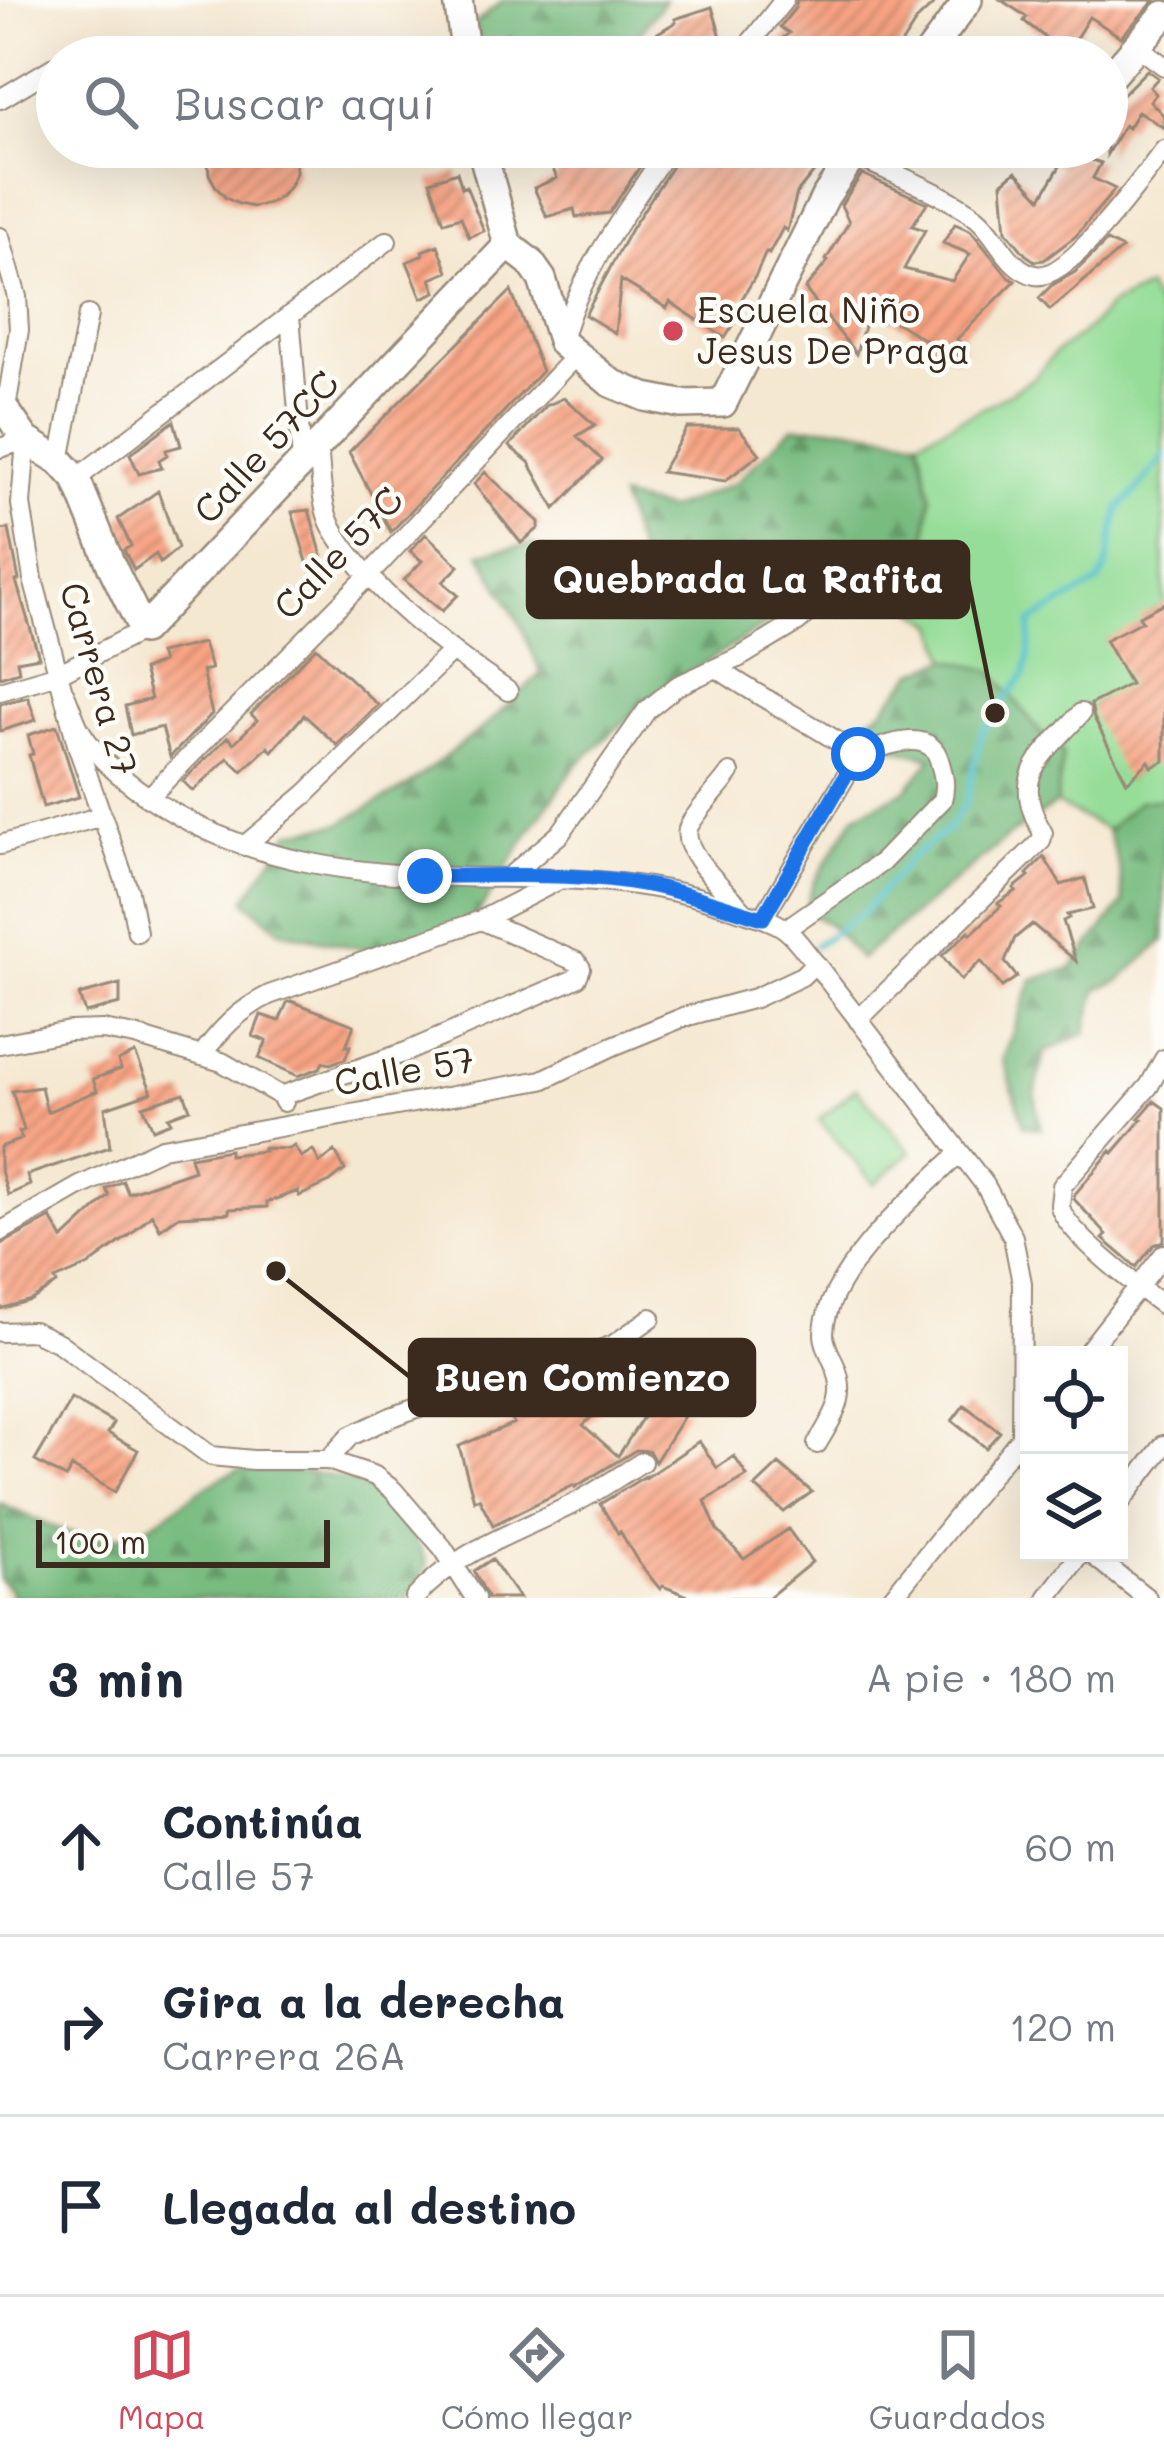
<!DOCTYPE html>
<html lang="es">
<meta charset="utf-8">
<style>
body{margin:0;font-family:Mali,sans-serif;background:#f2f2f3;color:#1f2937}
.controls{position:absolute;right:36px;bottom:36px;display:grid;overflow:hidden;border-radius:0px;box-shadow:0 12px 48px #0002}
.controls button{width:108px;height:108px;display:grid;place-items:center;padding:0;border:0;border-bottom:3px solid #e0e1e3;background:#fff;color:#1f2937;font:60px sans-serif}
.scale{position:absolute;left:36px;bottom:30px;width:294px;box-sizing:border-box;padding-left:12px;border:6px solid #3b2a1e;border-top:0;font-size:33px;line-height:42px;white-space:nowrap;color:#3b2a1e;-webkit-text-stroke:9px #fdfcf7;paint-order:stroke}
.stop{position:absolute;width:36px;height:36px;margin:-27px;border:9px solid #1a73e8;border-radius:50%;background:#fff}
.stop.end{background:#1a73e8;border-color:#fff;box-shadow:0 3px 12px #0008}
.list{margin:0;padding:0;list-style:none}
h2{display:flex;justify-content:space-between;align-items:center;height:156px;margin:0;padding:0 48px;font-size:51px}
h2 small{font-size:39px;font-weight:400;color:#747a83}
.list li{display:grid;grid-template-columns:78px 1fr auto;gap:36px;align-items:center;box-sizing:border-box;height:180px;padding:0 48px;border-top:3px solid #e0e1e3}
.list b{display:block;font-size:45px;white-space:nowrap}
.list p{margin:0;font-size:39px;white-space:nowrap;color:#747a83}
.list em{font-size:39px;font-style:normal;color:#747a83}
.icon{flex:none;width:66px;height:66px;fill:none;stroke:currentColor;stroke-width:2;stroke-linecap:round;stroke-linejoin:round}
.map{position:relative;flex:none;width:1164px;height:1598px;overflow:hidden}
.search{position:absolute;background:#fff;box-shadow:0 12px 48px #0002;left:36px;right:36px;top:36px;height:132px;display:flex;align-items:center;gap:30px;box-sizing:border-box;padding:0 42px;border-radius:66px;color:#747a83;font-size:45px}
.sheet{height:696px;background:#fff}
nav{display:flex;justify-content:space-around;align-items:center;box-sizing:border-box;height:168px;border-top:3px solid #e0e1e3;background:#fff;font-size:33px;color:#747a83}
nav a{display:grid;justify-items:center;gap:6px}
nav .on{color:#d1495b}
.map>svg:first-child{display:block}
.grass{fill:#95dd98;stroke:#68845b;stroke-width:3}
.forest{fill:url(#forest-firs);stroke:#5a734f;stroke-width:3}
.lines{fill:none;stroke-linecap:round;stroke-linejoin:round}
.stream{stroke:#54c2ca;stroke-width:6}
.building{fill:url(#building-hatch);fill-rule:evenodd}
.street-casing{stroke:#988978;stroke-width:22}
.secondary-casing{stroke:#988978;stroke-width:32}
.street{stroke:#fff;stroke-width:18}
.secondary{stroke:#fff;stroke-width:27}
.route{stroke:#1a73e8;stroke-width:15}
.poi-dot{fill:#d1495b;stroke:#fdfcf7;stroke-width:4.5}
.labels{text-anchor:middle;stroke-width:9;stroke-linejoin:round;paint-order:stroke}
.poi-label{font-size:36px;fill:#3b2a1e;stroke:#fdfcf7;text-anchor:start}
.street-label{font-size:36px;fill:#3b2a1e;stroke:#fdfcf7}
.leader{fill:none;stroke:#3b2a1e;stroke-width:4.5}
.callout-dot{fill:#3b2a1e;stroke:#fdfcf7;stroke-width:4.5}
.callout{fill:#3b2a1e;stroke:#3b2a1e;stroke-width:4.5}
.callout-label{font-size:39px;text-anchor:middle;font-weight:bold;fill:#fff}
</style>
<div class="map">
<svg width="1164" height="1598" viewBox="0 0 1164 1598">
<defs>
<pattern id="forest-firs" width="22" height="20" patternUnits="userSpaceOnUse" patternTransform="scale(3)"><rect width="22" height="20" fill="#78bc80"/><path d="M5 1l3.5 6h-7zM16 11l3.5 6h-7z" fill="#649968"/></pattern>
<pattern id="building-hatch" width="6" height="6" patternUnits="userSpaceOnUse" patternTransform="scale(3)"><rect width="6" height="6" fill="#f8a484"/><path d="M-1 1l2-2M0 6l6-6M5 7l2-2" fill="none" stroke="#ca866b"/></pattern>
</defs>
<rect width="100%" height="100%" fill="#fdfcf7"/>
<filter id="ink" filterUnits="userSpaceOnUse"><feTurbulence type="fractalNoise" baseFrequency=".00833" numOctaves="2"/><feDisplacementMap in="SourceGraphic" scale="24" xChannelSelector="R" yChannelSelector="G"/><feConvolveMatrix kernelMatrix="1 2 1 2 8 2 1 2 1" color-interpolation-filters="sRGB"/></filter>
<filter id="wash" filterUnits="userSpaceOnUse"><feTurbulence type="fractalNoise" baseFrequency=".004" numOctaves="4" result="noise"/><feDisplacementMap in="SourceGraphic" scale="48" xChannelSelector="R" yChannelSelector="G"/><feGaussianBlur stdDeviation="2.7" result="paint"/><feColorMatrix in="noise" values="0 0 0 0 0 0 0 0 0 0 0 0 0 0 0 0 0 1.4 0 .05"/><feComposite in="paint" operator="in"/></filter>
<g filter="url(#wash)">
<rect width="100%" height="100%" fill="#f5e8d1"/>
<path class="grass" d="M1147 288 1164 321V799L1139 801 1107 830 1056 804 1063 753 1040 732 992 671 948 659 936 625 897 597 892 567 925 546 931 496 919 439 989 405 1035 377 1054 354 1090 327 1109 306Z
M856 1088 911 1152 874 1184 819 1120Z"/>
<path class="forest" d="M503 0H665L621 57H480L475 24Z
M793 427H844L919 439 931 496 925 547 892 567 842 577 651 697 576 766 531 829 469 928 380 953 280 931 245 900 290 832 339 824 406 787 488 724 541 673 518 620 480 553 533 544 584 589 642 564 620 498 668 510 735 483Z
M948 659 992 671 1040 732 1063 754 1056 804 1010 835 860 959 831 926 805 911 813 884 855 816 906 790 932 758 883 745 862 724 882 710 915 672Z
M1164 799V940L1119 981 1097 989 1086 1033 1044 1053 1035 1095 1041 1129 1024 1126 1003 1059 1032 980 1072 968 1123 903 1120 870 1107 830 1139 801Z
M239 1470C280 1470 334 1469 370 1491 385 1499 394 1512 403 1525 413 1538 424 1550 427 1566L408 1598H11V1590L0 1580V1504C63 1530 103 1560 167 1514 190 1498 212 1480 239 1470Z"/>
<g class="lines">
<path class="stream" d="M815 945 861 915 913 856 948 830 966 802 982 732 1025 674 1029 658 1031 622 1099 582 1106 569 1119 508 1136 492 1164 456"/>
</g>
<g id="blocks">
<path class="building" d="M797 0H938L917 20 893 57H761L789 33 780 27 795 8Z
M1001 0H1155L1121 37 1089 17 1066 54 1024 21 1027 17Z
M712 7 726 54 714 57H655L648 39 676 22 675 19Z
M1147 70 1158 78 1150 87 1156 94 1150 101 1164 116V128L1138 111 1128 128 1124 125 1107 154V110Z
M211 147H294L296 172 290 186 280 197 268 204 253 207 239 204 226 198 216 187 209 174 208 160Z
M584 147H653L609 213 576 217 574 209 547 217 534 188 557 178 552 167 567 160 564 152Z
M682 147H829L825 158 797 193 787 231 783 228 769 254 766 252 756 275 736 309 742 312 725 338 670 302 667 308 621 280 615 333 585 315 631 229 680 154Z
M1022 147H1050L1101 163 1093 178 1115 189 1076 236 1044 260 1035 261 1026 255 1006 231 1002 183 1016 171 1041 198 1060 166Z
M457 172 462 188 466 186 484 231 469 237 461 217 444 222 430 181Z
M862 174 927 203 912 226 925 230 904 269 952 281 970 254 943 243 955 224 971 231 1010 279 1009 277 1015 281 957 339 964 347 954 358 870 306 856 354 805 289 828 261 826 260 849 222 841 205Z
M1107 241 1122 249 1050 310 1039 298 1051 286 1075 272Z
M438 245 448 272 431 279 436 292 422 298 407 262 423 255 422 251Z
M511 291 542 371 391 532 349 452Z
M564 398 595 425 577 436 602 460 555 509 529 462 509 446 546 406Z
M174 421 181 446 166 450 167 455 159 460 162 468 139 474 130 454Z
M687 428H739L760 454 725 481 661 472Z
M485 472 539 522V528L521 543 474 484Z
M158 491 178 548 160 563 156 554 134 570 124 550 131 546 118 519Z
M309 510 324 563 308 565 292 512Z
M9 529 19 580 16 581 39 657 17 661 19 671 0 677V530Z
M426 534 459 566 443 582 458 595 442 611 404 580 422 561 410 551Z
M1164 603V761L1152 767 1149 761 1127 782 1094 718 1091 704 1130 684 1105 640 1142 621 1139 616Z
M203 643 211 669 202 671 212 714 170 757 162 727 131 735 125 706 151 699 143 670 162 662 159 653Z
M316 647 378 705 337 745 304 715 272 751 268 747 242 771 228 758 193 791 183 781 228 737 234 743 257 720 251 714Z
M28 697 36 720 0 731V704Z
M57 726 79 797 43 807 29 755 33 754 28 735Z
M1044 857 1061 885 1085 878 1093 909 1067 915 1069 918 1063 921 1076 961 1032 924 1015 938 1005 962 1017 977 1002 987 981 961 961 980 942 956 969 931 971 934 1001 906 998 903 1016 891 1014 888 1029 876 1027 874Z
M120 984V1004L85 1013 79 995Z
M291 1001 354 1025 346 1046H350L345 1059 330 1064 323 1062 320 1068 298 1076 259 1058 267 1041 253 1036 261 1015 279 1021 287 1003Z
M135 1053 152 1092 105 1108 110 1147 27 1175 30 1185 8 1195 0 1167V1147L22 1139 19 1132 24 1130 12 1091 41 1087 47 1112 97 1091 93 1079 121 1069 118 1061Z
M184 1093 190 1109 168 1117 171 1122 153 1129 143 1106Z
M1154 1101 1164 1108V1241L1154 1245 1136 1267 1103 1239 1107 1235 1074 1199 1075 1194 1111 1151 1113 1153 1142 1119 1139 1118Z
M294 1146 301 1157 313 1150 320 1163 335 1151 345 1170 330 1182 299 1196 298 1191 267 1202V1207L229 1209V1213L179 1216 160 1229 152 1214 130 1235 89 1265 55 1280 57 1284 31 1300 0 1309V1245L51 1218 63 1239 109 1196 106 1189 123 1181 128 1193 194 1170 190 1157 229 1150V1155L264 1151 263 1148 289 1149Z
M617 1358 628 1377 631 1373 650 1393 687 1411 655 1462 649 1451 636 1450 575 1487 574 1485 493 1525 479 1498 474 1500 459 1446 514 1423 496 1398 511 1389 518 1387 543 1406 550 1400 563 1412 591 1380 585 1375ZM623 1389 647 1411 618 1456 583 1425Z
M71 1399 114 1423 108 1433 138 1450 115 1492 72 1467 66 1478 35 1461Z
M964 1405 1000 1432 986 1448 952 1421Z
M699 1441 717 1468 734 1456 747 1476 705 1501 717 1530 744 1559 788 1529 812 1562 768 1598H693L663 1586 660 1589 638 1562 620 1531 618 1533 600 1504 647 1475 644 1479Z
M779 1464 812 1492 784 1512 755 1487Z
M492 1559 519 1598H488L474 1571Z"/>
</g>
</g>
<g filter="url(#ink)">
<use href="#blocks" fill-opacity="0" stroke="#988978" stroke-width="3"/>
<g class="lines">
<g class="street-casing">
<path id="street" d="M1137 46 1164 66
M739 57 784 0
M0 99 57 65
M854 155C891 173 945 193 977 218 997 234 1007 268 1035 275 1068 283 1144 175 1164 150
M0 237 17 297 19 330 6 408
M290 315 302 460
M562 341C580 270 629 209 669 147
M318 446C321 471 320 505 332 527 365 587 452 653 508 691
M0 448 26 440 21 504 33 579 78 748 129 892 137 932
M60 461 88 315
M76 479 387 241
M717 668C762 700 813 723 858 755 884 747 931 724 940 763 944 777 946 786 942 800L882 862 786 929
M0 691 58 674 143 630
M65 694C70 705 74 718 79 728 99 764 140 793 174 813 250 858 340 872 428 876 534 881 632 871 735 909 751 915 771 918 785 929 797 938 806 953 815 963L985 1185 1013 1237 1022 1283 1021 1437 1029 1473
M730 773C718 790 699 808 689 826 678 850 727 891 743 910
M148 798 369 575 576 355
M0 845 102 816
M244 846 306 794 451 652
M509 877 560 834 647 710 677 686 740 657 798 622 840 585 871 574 903 576 947 584
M763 918 858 755
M858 1020 1041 841 1043 833C1008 774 1043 756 1081 713
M0 1044 69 1031 103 1030 135 1036 222 1062 281 1096 284 1102
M201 1056C221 1029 239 1010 269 995L481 920 559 880
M1164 1059 1149 1086 1062 1186C1062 1189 1060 1203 1060 1206 1064 1231 1142 1290 1164 1306
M281 1096 406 1052 577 978 581 968 577 962 481 920
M0 1232 78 1187 162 1148 542 1080 613 1046 684 1017 755 998 802 976 815 963
M0 1332 33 1331 59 1343 211 1456 253 1460H328L375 1476 393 1490 443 1548 475 1598
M1085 1355 1164 1254
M817 1444C832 1417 848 1400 836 1368 832 1358 824 1345 824 1334 825 1271 918 1193 960 1153
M328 1460 350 1436 391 1417 539 1365 577 1358 613 1345 651 1318
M1119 1504 1164 1445
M1090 1553 1147 1598
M415 1598C458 1549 521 1531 577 1502 599 1490 621 1475 642 1462
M892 1598 1026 1431
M1047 1598 1081 1553"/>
</g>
<g class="secondary-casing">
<path id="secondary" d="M458 0 466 57
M926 57 968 0
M1107 80 1164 15
M481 147 508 245 530 262 542 279 562 343 611 383 645 397 681 404 723 403 825 197 859 147
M0 402 26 440 60 461 76 479 111 565 143 630 508 245"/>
</g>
<use href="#street" class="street"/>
<use href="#secondary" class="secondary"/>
</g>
</g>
<g class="lines" filter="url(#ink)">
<path class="route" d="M425 876C498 877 576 871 647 885 687 892 724 907 763 918L858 754"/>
</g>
<circle class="poi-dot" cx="673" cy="331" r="12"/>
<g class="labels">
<g class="poi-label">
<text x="697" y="323">Escuela Niño<tspan x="697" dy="41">Jesus De Praga</tspan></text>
</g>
<g class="street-label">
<text transform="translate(266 447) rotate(-47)" y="13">Calle 57CC</text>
<text transform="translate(338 553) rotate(-46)" y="13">Calle 57C</text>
<text transform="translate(99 679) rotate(74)" y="13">Carrera 27</text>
<text transform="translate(404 1071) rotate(-10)" y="13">Calle 57</text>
</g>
</g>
<path class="leader" d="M995 713L968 580M276 1271L410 1377"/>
<g class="callout-dot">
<circle cx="995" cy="713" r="12"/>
<circle cx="276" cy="1271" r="12"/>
</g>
<g class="callout">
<rect x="528" y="542" width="440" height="75" rx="12"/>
<rect x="410" y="1340" width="344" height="75" rx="12"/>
</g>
<g class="callout-label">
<text x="748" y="593">Quebrada La Rafita</text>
<text x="582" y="1391">Buen Comienzo</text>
</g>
</svg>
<div class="controls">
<button><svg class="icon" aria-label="locate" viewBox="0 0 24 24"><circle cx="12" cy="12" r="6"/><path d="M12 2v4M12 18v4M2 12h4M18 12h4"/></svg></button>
<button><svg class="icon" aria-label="layers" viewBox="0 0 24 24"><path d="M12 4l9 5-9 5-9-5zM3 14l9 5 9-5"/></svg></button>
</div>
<div class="scale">100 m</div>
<div class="stop" style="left:858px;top:754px"></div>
<div class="stop end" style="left:425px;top:876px"></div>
<div class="search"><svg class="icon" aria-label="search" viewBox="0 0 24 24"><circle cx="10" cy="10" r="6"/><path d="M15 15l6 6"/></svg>Buscar aquí</div>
</div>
<section class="sheet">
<h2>3 min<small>A pie · 180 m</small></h2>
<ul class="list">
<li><svg class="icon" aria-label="ahead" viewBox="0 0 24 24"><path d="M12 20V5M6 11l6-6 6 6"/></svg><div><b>Continúa</b><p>Calle 57</p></div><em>60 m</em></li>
<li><svg class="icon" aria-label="right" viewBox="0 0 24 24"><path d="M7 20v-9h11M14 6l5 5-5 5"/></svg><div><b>Gira a la derecha</b><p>Carrera 26A</p></div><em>120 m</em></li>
<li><svg class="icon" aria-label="arrive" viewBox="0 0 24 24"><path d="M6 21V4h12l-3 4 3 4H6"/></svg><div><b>Llegada al destino</b></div></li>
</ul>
</section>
<nav>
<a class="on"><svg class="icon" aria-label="map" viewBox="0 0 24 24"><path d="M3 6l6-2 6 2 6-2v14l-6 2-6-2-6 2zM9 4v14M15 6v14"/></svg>Mapa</a>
<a><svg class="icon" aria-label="directions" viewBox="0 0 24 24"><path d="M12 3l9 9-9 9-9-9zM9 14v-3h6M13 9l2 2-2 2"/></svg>Cómo llegar</a>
<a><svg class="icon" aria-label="saved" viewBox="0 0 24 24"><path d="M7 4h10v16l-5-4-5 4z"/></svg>Guardados</a>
</nav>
